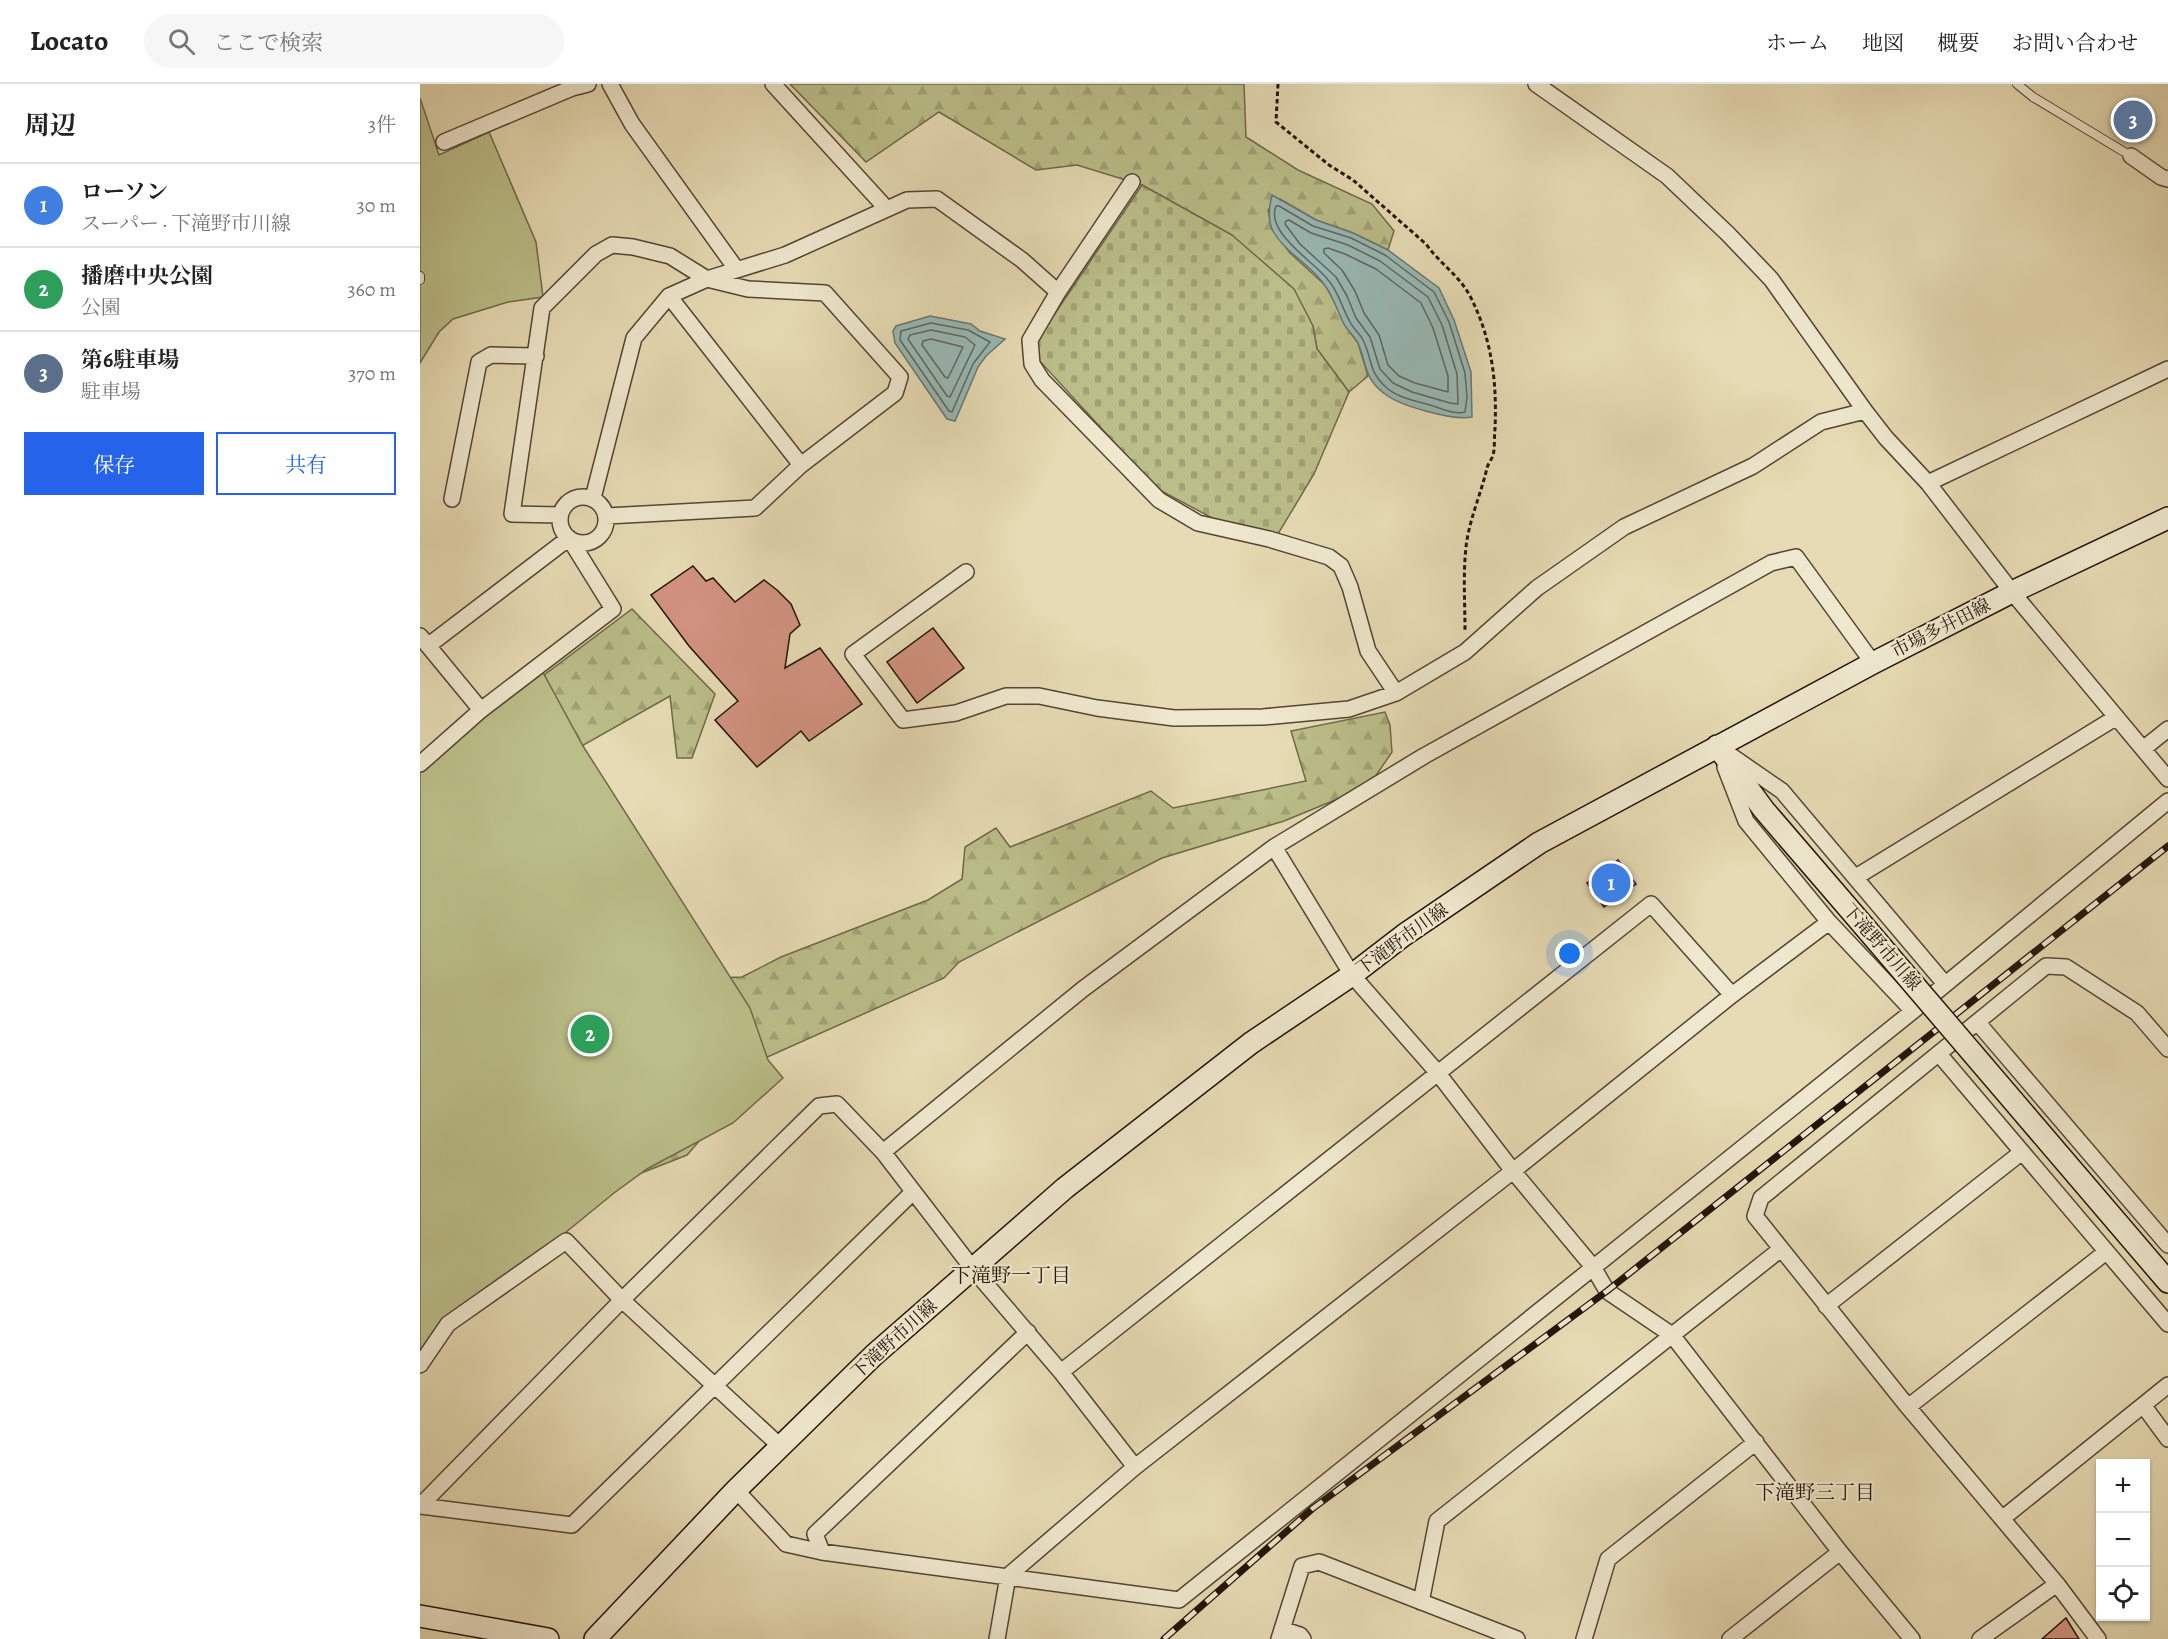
<!DOCTYPE html>
<html lang="ja">
<meta charset="utf-8">
<style>
body{margin:0;font-family:Alegreya,"Noto Serif JP",serif;background:#f6f6f6;color:#222}
.controls{position:absolute;right:18px;bottom:18px;display:grid;overflow:hidden;border-radius:0px;box-shadow:0 2px 4px #0004}
.controls button{width:54px;height:54px;display:grid;place-items:center;padding:0;border:0;border-bottom:2px solid #e0e0e0;background:#fff;color:#222;font:30px sans-serif}
.you{position:absolute;left:1150px;top:870px;width:21px;height:21px;margin:-15px;border:4px solid #fff;border-radius:50%;background:#1a73e8;box-shadow:0 0 0 9px #1a73e833}
.badge{display:grid;place-items:center;width:39px;height:39px;border-radius:50%;background:#2563eb;color:#fff;font-size:20px;font-weight:700}
.pin{position:absolute;translate:-50% -50%;border:3px solid #fff;box-shadow:0 2px 6px #0006}
.list{margin:0;padding:0;list-style:none}
h2{display:flex;justify-content:space-between;align-items:center;height:78px;margin:0;padding:0 24px;font-size:26px}
h2 small{font-size:20px;font-weight:400;color:#767676}
.list li{display:grid;grid-template-columns:39px 1fr auto;gap:18px;align-items:center;box-sizing:border-box;height:84px;padding:0 24px;border-top:2px solid #e0e0e0}
.list b{display:block;font-size:22px;white-space:nowrap}
.list p{margin:0;font-size:20px;white-space:nowrap;color:#767676}
.list em{font-size:20px;font-style:normal;color:#767676}
.actions{display:flex;gap:12px;padding:18px 24px}
.actions a{flex:1;padding:14px 0;border:2px solid #2563eb;border-radius:0px;text-align:center;font-size:21px;color:#2563eb}
.actions .main{background:#2563eb;color:#fff}
.icon{flex:none;width:33px;height:33px;fill:none;stroke:currentColor;stroke-width:2;stroke-linecap:round;stroke-linejoin:round}
.map{position:relative;flex:none;width:1748px;height:1555px;overflow:hidden}
header{display:flex;align-items:center;gap:36px;box-sizing:border-box;height:84px;padding:0 30px;background:#fff;border-bottom:2px solid #e0e0e0}
header strong{font-size:28px}
nav{display:flex;gap:33px;margin-inline-start:auto;font-size:21px}
.search{width:420px;height:54px;background:#f6f6f6;display:flex;align-items:center;gap:15px;box-sizing:border-box;padding:0 21px;border-radius:33px;color:#767676;font-size:22px}
main{display:flex}
aside{flex:1;background:#fff}
.map>svg:first-child{display:block}
.forest{fill:url(#forest-firs);stroke:#6f694a;stroke-width:1.5}
.cemetery{fill:url(#cemetery-stones);stroke:#6f694a;stroke-width:1.5}
.park{fill:#bbbe89;stroke:#6f694a;stroke-width:1.5}
.water{fill:#98b9b5;stroke:#697771;stroke-width:1.5}
.lines{fill:none;stroke-linecap:round;stroke-linejoin:round}
.shore{stroke:#5e6660;stroke-width:1.5}
.building{fill:#d29380;stroke:#23140a;stroke-width:1.5}
.service-casing{stroke:#544634;stroke-width:10}
.minor-casing{stroke:#544634;stroke-width:18}
.secondary-casing{stroke:#23140a;stroke-width:24}
.path{stroke:#23140a;stroke-width:3;stroke-dasharray:4.5 3;stroke-linecap:butt}
.service{stroke:#efe8ce;stroke-width:8}
.minor{stroke:#efe8ce;stroke-width:15}
.secondary{stroke:#efe8ce;stroke-width:21}
.rail-casing{stroke:#23140a;stroke-width:7}
.rail{stroke:#efe8ce;stroke-width:4.5;stroke-dasharray:14;stroke-linecap:butt}
.secondary-bridge-casing{stroke:#23140a;stroke-width:24;stroke-linecap:butt}
.secondary-bridge{stroke:#efe8ce;stroke-width:21}
.labels{text-anchor:middle;stroke-width:4.5;stroke-linejoin:round;paint-order:stroke}
.street-label{font-size:18px;fill:#23140a;stroke:#efe8ce}
.neighbourhood-label{font-size:20px;fill:#23140a;stroke:#efe8ce}
</style>
<header>
<strong>Locato</strong>
<div class="search"><svg class="icon" aria-label="search" viewBox="0 0 24 24"><circle cx="10" cy="10" r="6"/><path d="M15 15l6 6"/></svg>ここで検索</div>
<nav><a>ホーム</a><a>地図</a><a>概要</a><a>お問い合わせ</a></nav>
</header>
<main>
<aside>
<h2>周辺<small>3件</small></h2>
<ul class="list">
<li><span class="badge" style="background:#3f7fe0">1</span><div><b>ローソン</b><p>スーパー · 下滝野市川線</p></div><em>30 m</em></li>
<li><span class="badge" style="background:#2e9e5b">2</span><div><b>播磨中央公園</b><p>公園</p></div><em>360 m</em></li>
<li><span class="badge" style="background:#5c6f8a">3</span><div><b>第6駐車場</b><p>駐車場</p></div><em>370 m</em></li>
</ul>
<div class="actions"><a class="main">保存</a><a>共有</a></div>
</aside>
<div class="map">
<svg width="1748" height="1555" viewBox="0 0 1748 1555">
<defs>
<pattern id="forest-firs" width="22" height="20" patternUnits="userSpaceOnUse" patternTransform="scale(1.5)"><rect width="22" height="20" fill="#bbbe89"/><path d="M5 1l3.5 6h-7zM16 11l3.5 6h-7z" fill="#a0a275"/></pattern>
<pattern id="cemetery-stones" width="16" height="16" patternUnits="userSpaceOnUse" patternTransform="scale(1.5)"><rect width="16" height="16" fill="#bbbe89"/><path d="M2 7V4a2 2 0 0 1 4 0v3zM10 15v-3a2 2 0 0 1 4 0v3z" fill="#a0a275"/></pattern>
</defs>
<rect width="100%" height="100%" fill="#e6dbb4"/>
<filter id="stains"><feTurbulence type="fractalNoise" baseFrequency=".00333" numOctaves="4"/><feColorMatrix values="0 0 0 0 .2 0 0 0 0 .09 0 0 0 0 .02 0 0 0 .5 -.17"/></filter>
<radialGradient id="worn" r=".72"><stop offset=".6" stop-color="#630" stop-opacity="0"/><stop offset="1" stop-color="#630" stop-opacity=".3"/></radialGradient>
<path class="forest" d="M370 0H824L826 53 878 86 952 120 974 147 968 166 933 149 896 136 860 115 848 126 852 145 870 169 905 201 915 218 924 240 938 259 948 292 929 308 897 265 893 242 812 151 722 101 657 81 616 86 519 28 446 78Z
M212 525 295 610 272 674H257L250 612 68 715 298 894 322 893 361 873 508 816 542 795 545 763 576 744 590 763 731 707 753 724 886 697 871 647 965 628 970 641 972 668 955 693 932 709 864 737 742 774 539 878 524 894 336 978 287 1048 267 1071 206 1095 0 684Z"/>
<path class="cemetery" d="M722 101 812 151 874 205 893 242 897 265 929 308 894 390 858 450 794 435 736 404 616 273 615 259Z"/>
<path class="park" d="M0 14 19 71 69 48 116 158 123 213 88 218 33 235 19 248 0 279Z
M120 583 163 662 330 924 348 976 363 994 313 1039 227 1085 194 1109 80 1202 28 1240 0 1281V680Z"/>
<path class="water" d="M852 111 896 136 933 149 968 166 1019 204 1034 236 1051 288 1052 333C1034 337 980 322 965 310 943 294 947 279 938 259 934 252 928 247 924 240 918 228 914 215 906 203 892 181 866 170 853 147 847 136 849 123 852 111Z
M510 232 551 240 560 247 585 255 566 272 558 283 535 337 527 335 475 259 473 247 476 242Z"/>
<g class="lines">
<path class="shore" d="M856 122H859L893 142 931 154 965 171 1014 208 1029 238 1045 289 1047 313 1045 328C1034 331 1021 324 1010 321 997 317 978 314 967 304 948 288 953 276 943 256 940 250 933 244 930 238 922 224 919 209 909 197 895 178 845 149 856 122Z
M869 136 891 149 928 161 960 177 1008 213 1022 241 1037 290 1038 320 1030 319 992 308 973 299 960 285 950 253 936 234 927 212 916 193 880 160 865 140 866 137Z
M908 164 925 170 956 185 1001 219 1013 244 1028 292V308L995 299 979 292 968 281 959 251 944 229 935 207 922 186 904 169V165Z
M511 239 548 246 570 258 553 280 532 328 529 327 480 256 481 247Z
M511 246 545 253 555 261 530 313 527 312 488 255 490 251Z
M511 255 543 263 528 294 525 293 502 261 503 257Z"/>
</g>
<path class="building" d="M273 482 286 497 293 494 315 518 344 496 357 506 371 520 380 541 370 550 365 584 400 564 442 620 389 657 381 647 337 683 295 636 318 617 269 562 231 511Z
M513 544 544 584 497 619 467 578Z
M1198 776 1216 800 1184 823 1167 799Z
M1646 1534 1659 1555H1622Z"/>
<g class="lines">
<g class="service-casing">
<path id="service" d="M1597 0 1613 13 1711 72
M0 192V196"/>
</g>
<g class="minor-casing">
<path id="minor" d="M190 0 212 40 317 186
M353 0 466 124
M1116 0 1247 92 1308 150 1351 195 1445 327 1466 354 1508 399 1592 508 1748 695
M24 58 152 4 168 0
M1711 72 1741 93 1748 95
M638 208 712 98
M1508 399 1748 285
M140 436a23 23 0 1 1 46 0a23 23 0 1 1-46 0Z
M173 414 214 254 249 212 287 195 365 171 487 116 517 115 602 176 638 208 610 256 612 280 622 296 739 416 778 439 849 455 909 473 921 482 930 503 948 567 976 609
M32 415 59 278 71 271 116 272
M140 431 92 430 122 224 176 170 192 161 213 163 250 172 287 195 328 205 405 209 480 293 475 309 381 381
M187 432 335 424 381 381 249 212
M546 488 433 570 483 636 536 629 586 612H619L677 624 754 634 843 633 929 625 976 609 1045 568 1117 504 1204 443 1333 382 1401 338 1445 327
M0 552 61 626 0 680
M9 561 149 454 193 525 61 626
M1723 665 1748 645
M1307 669 1362 707 1525 900
M1305 683 1326 737 1409 838 1493 927
M854 763 932 891 1017 988 1093 1087 1173 1183 1187 1207 1252 1251 1420 1468 1492 1555
M1436 793 1695 634
M1558 939 1748 1161
M1519 970 1748 1240
M463 1068 663 905 854 763 1004 672 1351 479 1376 473 1453 579
M1406 1222 1602 1068
M608 1248 395 1450 402 1468 759 1516 1493 927 1748 717
M0 1281 28 1240 146 1157 202 1216 360 1362
M641 1288 1231 820 1312 911
M1723 1321 1748 1355
M1488 1323 1686 1168
M316 1406 366 1460 402 1468
M0 1422 202 1216 399 1022 417 1020 463 1068 553 1185 641 1288 715 1383
M0 1422 152 1441 493 1108
M1583 1434 1748 1301
M1001 1518 1017 1437 1361 1165
M862 1545 880 1551 883 1555
M577 1555 588 1492 715 1383 1093 1087 1312 911 1409 838
M859 1555 882 1482 899 1478 1097 1555
M1164 1555 1188 1475 1336 1358
M1310 1555 1420 1468
M1560 1555 1637 1500
M1678 1555 1637 1500 1488 1323 1335 1132 1341 1114 1626 882 1646 883 1717 929 1748 965"/>
</g>
<g class="secondary-casing">
<path id="secondary" d="M1297 662 1344 726 1443 841
M1607 1033 1748 1198
M0 1532 128 1555
M175 1555 316 1406 454 1271 645 1104 831 959 932 891 984 851 1119 759 1453 579 1592 508 1748 434"/>
</g>
<path class="path" d="M858 0 856 38 909 81 933 96 1006 160C1019 179 1039 191 1050 212 1072 255 1077 297 1075 345 1074 353 1075 364 1073 372 1071 376 1068 380 1067 384 1061 410 1049 436 1046 463 1043 490 1045 519 1045 546"/>
<use href="#service" class="service"/>
<use href="#minor" class="minor"/>
<use href="#secondary" class="secondary"/>
<g class="rail-casing">
<path id="rail" d="M744 1555 892 1425 1187 1207 1748 762"/>
</g>
<use href="#rail" class="rail"/>
<g class="secondary-bridge-casing">
<path id="secondary-bridge" d="M1443 841 1607 1033"/>
</g>
<use href="#secondary-bridge" class="secondary-bridge"/>
</g>
<g class="labels">
<g class="street-label">
<text transform="translate(1521 544) rotate(-27)" y="6">市場多井田線</text>
<text transform="translate(982 855) rotate(-36)" y="6">下滝野市川線</text>
<text transform="translate(1462 863) rotate(49)" y="6">下滝野市川線</text>
<text transform="translate(474 1255) rotate(-42)" y="6">下滝野市川線</text>
</g>
<g class="neighbourhood-label">
<text x="591" y="1198">下滝野一丁目</text>
<text x="1395" y="1415">下滝野三丁目</text>
</g>
</g>
<rect width="100%" height="100%" filter="url(#stains)"/>
<rect width="100%" height="100%" fill="url(#worn)"/>
</svg>
<div class="controls">
<button>+</button>
<button>−</button>
<button><svg class="icon" aria-label="locate" viewBox="0 0 24 24"><circle cx="12" cy="12" r="6"/><path d="M12 2v4M12 18v4M2 12h4M18 12h4"/></svg></button>
</div>
<div class="you"></div>
<div class="pin badge" style="left:1191px;top:799px;background:#3f7fe0">1</div>
<div class="pin badge" style="left:170px;top:950px;background:#2e9e5b">2</div>
<div class="pin badge" style="left:1713px;top:36px;background:#5c6f8a">3</div>
</div>
</main>
